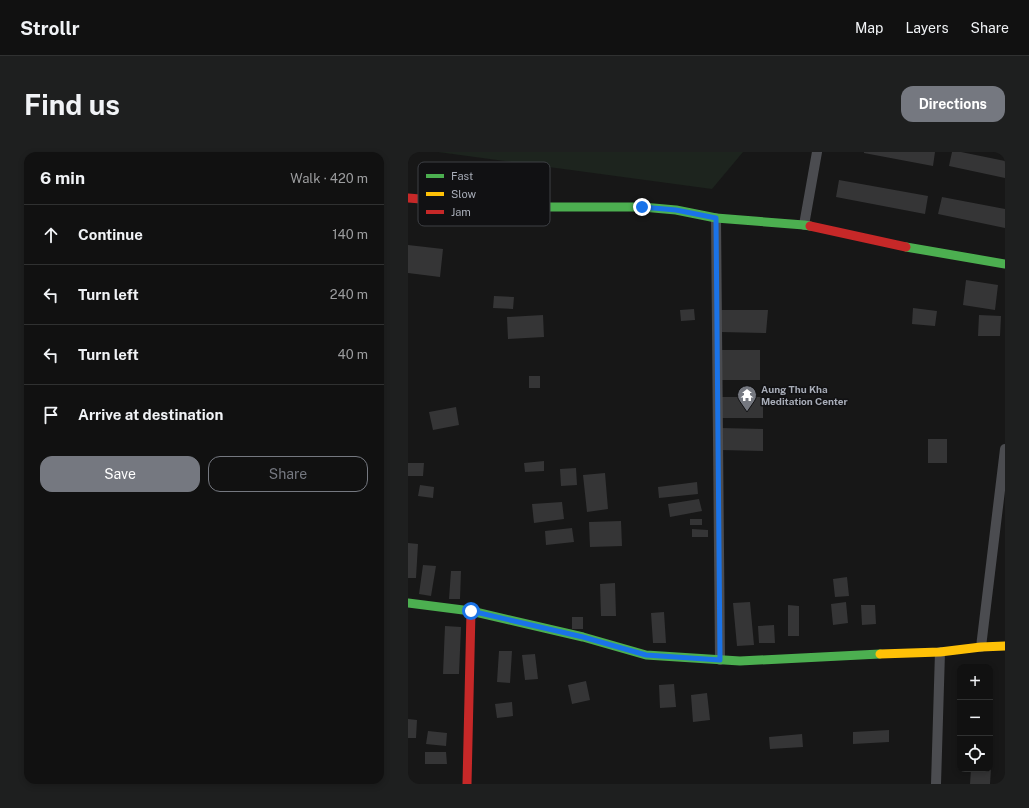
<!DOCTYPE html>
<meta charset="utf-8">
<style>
body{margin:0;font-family:"Public Sans",sans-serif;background:#1e1f1f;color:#f1f3f6}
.controls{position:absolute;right:12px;bottom:12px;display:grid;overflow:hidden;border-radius:8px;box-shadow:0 2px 6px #0003}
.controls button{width:36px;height:36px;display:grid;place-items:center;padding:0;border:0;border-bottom:1px solid #303131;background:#111;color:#f1f3f6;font:20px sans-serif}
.stop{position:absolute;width:12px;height:12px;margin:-9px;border:3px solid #1a73e8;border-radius:50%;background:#fff}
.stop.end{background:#1a73e8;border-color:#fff;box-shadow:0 1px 4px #0008}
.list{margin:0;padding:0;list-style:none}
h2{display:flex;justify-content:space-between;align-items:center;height:52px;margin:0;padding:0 16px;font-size:17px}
h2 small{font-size:13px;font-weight:400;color:#9c9d9f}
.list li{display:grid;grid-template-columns:26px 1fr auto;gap:12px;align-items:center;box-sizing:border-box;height:60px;padding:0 16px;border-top:1px solid #303131}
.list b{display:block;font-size:15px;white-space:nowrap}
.list em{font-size:13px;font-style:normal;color:#9c9d9f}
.actions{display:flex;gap:8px;padding:12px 16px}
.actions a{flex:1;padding:9px 0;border:1px solid #757880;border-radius:12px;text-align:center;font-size:14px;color:#757880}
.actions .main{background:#757880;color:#fff}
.icon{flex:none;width:22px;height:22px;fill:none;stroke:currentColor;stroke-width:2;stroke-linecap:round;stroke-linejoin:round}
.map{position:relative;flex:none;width:597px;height:632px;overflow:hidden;border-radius:12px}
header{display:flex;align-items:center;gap:24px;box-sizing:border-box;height:56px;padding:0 20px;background:#111;border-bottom:1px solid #303131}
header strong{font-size:19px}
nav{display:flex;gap:22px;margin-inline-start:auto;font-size:14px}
.intro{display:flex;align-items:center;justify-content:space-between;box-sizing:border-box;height:96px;padding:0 24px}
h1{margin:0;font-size:28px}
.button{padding:10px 18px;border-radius:12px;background:#757880;color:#fff;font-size:14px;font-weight:700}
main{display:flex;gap:24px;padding:0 24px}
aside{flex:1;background:#111;border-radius:12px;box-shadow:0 2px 6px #0003}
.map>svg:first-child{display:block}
.green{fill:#1d241e}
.building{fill:#353536}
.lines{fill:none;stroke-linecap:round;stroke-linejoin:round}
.street{stroke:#4b4c50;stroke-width:10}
.fast{stroke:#4caf50;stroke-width:9}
.slow{stroke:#ffc107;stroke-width:9}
.jam{stroke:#c62828;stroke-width:9}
.route{stroke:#1a73e8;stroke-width:5}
.labels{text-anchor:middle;stroke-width:3;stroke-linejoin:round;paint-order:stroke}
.poi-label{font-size:10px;font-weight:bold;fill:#a8adb8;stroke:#111113;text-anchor:start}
.key{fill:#111113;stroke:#3e4045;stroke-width:1}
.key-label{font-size:11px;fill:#a8adb8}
</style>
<header>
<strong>Strollr</strong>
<nav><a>Map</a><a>Layers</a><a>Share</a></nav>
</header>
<div class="intro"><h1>Find us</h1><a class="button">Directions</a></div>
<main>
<aside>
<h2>6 min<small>Walk · 420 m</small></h2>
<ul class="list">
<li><svg class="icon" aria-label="ahead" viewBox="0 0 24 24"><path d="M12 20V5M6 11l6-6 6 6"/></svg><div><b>Continue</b></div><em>140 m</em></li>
<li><svg class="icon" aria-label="left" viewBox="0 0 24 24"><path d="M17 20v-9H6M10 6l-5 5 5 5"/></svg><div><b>Turn left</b></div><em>240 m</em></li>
<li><svg class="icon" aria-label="left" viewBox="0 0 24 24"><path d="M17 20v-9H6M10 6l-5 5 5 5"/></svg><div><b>Turn left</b></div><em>40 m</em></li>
<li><svg class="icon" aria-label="arrive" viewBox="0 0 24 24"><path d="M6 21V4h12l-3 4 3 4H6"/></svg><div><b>Arrive at destination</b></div></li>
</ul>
<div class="actions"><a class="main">Save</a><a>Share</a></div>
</aside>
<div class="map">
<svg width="597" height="632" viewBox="0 0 597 632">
<rect width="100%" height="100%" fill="#171717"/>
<path class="green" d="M30 0H335L304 37Z"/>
<path class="building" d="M456 0H527L525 14 456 1Z
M544 0H553L597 9V26L541 14Z
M431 28 520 44 517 62 428 45Z
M534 45 597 57V76L530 62Z
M0 93 35 97 32 125 0 121Z
M558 128 590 133 587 158 555 153Z
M86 144 106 145 105 157 85 156Z
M505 156 529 159 527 174 504 172Z
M286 157 287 168 273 169 272 158Z
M313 158H360L358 181 313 180Z
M135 163 136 185 100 187 99 165Z
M571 163 593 164 592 184H570Z
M313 198H352V228H313Z
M121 224H132V236H121Z
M313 245H355V266H313Z
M48 255 51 273 25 278 21 260Z
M313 276 355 277V299L313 298Z
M520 287H539V311H520Z
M136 309V319L117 320 116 311Z
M0 311H16L15 324H0Z
M168 316 169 333 153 334 152 317Z
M197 321 200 357 179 360 175 323Z
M289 330 290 342 251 346 250 335Z
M12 333 26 335 25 346 10 344Z
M291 347 294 359 262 365 260 352Z
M154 350 156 367 126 371 124 352Z
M282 367H294V373H282Z
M213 369 214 394 182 395 181 370Z
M164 376 166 390 138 393 137 379Z
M284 377 300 378V385H284Z
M0 391 10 392 8 426H0Z
M15 413 28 414 23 444 11 442Z
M43 419H53L52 447H41Z
M439 425 441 444 427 445 425 427Z
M207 431 208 464H193L192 432Z
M342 450 346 493 329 494 325 451Z
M438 450 440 471 425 473 423 452Z
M380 453 391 454V484H380Z
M453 453H467L468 472 454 473Z
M256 460 258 491H245L243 461Z
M164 465H175V477H164Z
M366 473 367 491H351L350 474Z
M37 474 53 475 51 522H35Z
M91 499H104L102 531 89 530Z
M127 502 130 527 117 528 114 503Z
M178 529 182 548 164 552 160 533Z
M266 532 268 555 252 556 251 533Z
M299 541 302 568 285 570 283 543Z
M104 550 105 564 89 566 87 552Z
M0 567 9 568 8 586H0Z
M481 578V590L445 592V580Z
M20 579 39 581 38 594 18 592Z
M394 582 395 595 362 597 361 585Z
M582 586H585L582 632H562L563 617H583H582Z
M17 600H38L39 612H17Z"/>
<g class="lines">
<path class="street" d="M308 66 312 508
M396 73 409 0
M573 495 597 297
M528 632 532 500"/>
<path class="fast" d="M110 55H234L268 58 308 66 396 73 402 74
M498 95 597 112
M0 451 63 459 175 485 238 503 332 509 472 502"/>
<path class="slow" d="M472 502 532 500 573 495 597 494"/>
<path class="jam" d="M0 46 110 55
M402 74 498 95
M59 632 63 459"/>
</g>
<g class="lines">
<path class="route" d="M63 459 175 485 238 503 312 508 308 66 268 58 234 55"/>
</g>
<defs>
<g id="temple-pin" transform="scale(1)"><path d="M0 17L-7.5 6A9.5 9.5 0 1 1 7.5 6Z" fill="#757880" stroke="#111113"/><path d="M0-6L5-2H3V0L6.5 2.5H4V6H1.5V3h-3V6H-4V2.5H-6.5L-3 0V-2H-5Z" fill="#fff"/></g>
</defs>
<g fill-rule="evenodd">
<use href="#temple-pin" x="339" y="243"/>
</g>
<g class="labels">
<g class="poi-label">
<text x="353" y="241">Aung Thu Kha<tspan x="353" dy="12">Meditation Center</tspan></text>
</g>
</g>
<rect x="10" y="10" width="132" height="64" rx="6" class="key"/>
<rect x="18" y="22" width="18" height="4" fill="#4caf50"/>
<rect x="18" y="40" width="18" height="4" fill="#ffc107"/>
<rect x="18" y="58" width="18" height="4" fill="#c62828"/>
<g class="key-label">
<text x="43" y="28">Fast</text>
<text x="43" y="46">Slow</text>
<text x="43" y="64">Jam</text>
</g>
</svg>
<div class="controls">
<button>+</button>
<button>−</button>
<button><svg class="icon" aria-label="locate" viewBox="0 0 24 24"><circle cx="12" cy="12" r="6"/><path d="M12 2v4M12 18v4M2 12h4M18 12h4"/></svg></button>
</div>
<div class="stop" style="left:63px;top:459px"></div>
<div class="stop end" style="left:234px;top:55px"></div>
</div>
</main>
